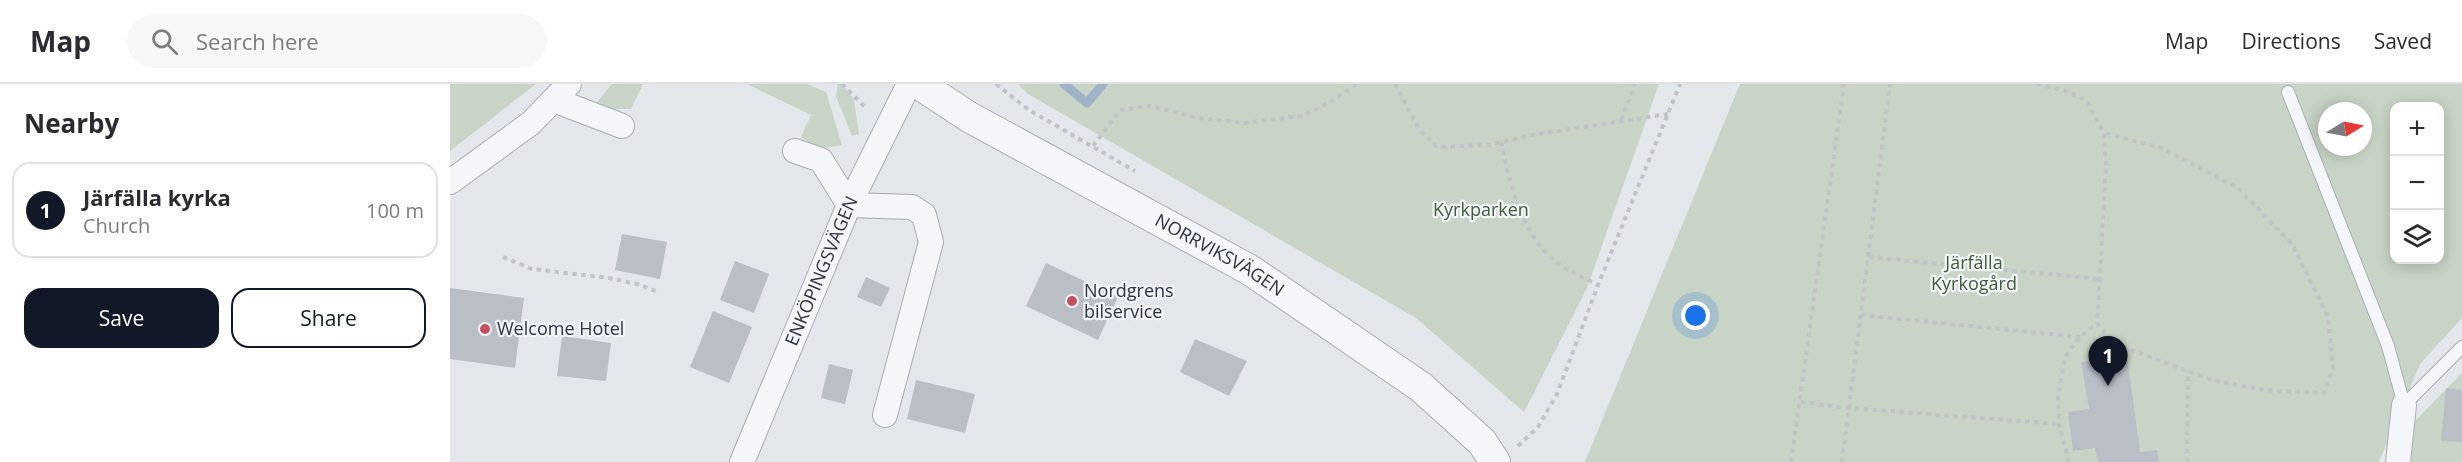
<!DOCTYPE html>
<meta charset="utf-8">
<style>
body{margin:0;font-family:"Open Sans",sans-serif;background:#f7f7f7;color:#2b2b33}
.controls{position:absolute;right:18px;top:18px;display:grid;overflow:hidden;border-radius:12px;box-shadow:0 3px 15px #0003}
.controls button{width:54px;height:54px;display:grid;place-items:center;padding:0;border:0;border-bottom:2px solid #e1e1e2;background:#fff;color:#2b2b33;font:30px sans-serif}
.compass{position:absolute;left:1868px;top:18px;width:54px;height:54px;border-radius:50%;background:#fff;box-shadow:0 3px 15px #0003;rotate:80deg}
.you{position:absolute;left:1246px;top:232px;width:21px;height:21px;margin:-15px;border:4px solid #fff;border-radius:50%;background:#1a73e8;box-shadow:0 0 0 9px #1a73e833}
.badge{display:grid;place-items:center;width:39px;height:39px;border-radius:50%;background:#111827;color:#fff;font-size:20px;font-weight:700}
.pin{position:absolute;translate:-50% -50px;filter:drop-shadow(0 2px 3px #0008)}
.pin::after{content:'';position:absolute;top:32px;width:21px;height:18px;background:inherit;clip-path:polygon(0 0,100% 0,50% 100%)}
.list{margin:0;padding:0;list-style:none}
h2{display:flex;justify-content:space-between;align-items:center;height:78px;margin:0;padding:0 24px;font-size:26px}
h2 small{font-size:20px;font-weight:400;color:#7c7c81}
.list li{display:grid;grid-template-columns:39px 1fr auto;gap:18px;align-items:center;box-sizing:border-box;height:96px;margin:0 12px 12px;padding:0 12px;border:2px solid #e1e1e2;border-radius:18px}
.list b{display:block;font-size:22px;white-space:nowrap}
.list p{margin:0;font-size:20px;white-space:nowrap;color:#7c7c81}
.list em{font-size:20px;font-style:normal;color:#7c7c81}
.actions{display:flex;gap:12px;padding:18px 24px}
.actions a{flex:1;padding:14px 0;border:2px solid #111827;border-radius:18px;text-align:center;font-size:21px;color:#111827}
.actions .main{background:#111827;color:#fff}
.icon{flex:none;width:33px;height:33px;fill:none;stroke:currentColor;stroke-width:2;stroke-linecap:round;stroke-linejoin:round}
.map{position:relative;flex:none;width:2012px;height:378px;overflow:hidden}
header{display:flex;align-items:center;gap:36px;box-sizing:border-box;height:84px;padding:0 30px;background:#fff;border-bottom:2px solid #e1e1e2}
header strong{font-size:28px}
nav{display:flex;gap:33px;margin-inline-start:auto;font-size:21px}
.search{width:420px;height:54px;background:#f7f7f7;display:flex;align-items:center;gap:15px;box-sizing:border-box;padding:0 21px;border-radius:33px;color:#7c7c81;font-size:22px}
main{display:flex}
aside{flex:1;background:#fff}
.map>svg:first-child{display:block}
.green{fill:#c8d4c5;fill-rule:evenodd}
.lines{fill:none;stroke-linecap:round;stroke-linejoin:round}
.stream{stroke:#a0b2c8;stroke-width:9}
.building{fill:#babfc7}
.service-casing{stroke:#a8adb4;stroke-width:14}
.minor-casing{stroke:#a8adb4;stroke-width:26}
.tertiary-casing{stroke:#a8adb4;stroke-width:32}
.path{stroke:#c1c3c9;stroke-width:4;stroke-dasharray:4.5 4.5;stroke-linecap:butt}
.service{stroke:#f5f6f9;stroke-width:12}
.minor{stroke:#f5f6f9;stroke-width:24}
.tertiary{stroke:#f5f6f9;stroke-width:30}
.poi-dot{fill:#c6515e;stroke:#f3f4f8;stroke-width:2}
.labels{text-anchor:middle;stroke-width:4.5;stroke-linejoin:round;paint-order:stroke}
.park-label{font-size:18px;fill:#3f5c3a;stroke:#f3f4f8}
.street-label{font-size:18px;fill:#2c3341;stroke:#f3f4f8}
.poi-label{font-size:18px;fill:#2c3341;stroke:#f3f4f8;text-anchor:start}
</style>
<header>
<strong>Map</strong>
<div class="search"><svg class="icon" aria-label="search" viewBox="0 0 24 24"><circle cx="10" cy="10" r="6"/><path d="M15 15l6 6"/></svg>Search here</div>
<nav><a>Map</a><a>Directions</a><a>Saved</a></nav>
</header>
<main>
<aside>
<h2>Nearby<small></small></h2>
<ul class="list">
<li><span class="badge">1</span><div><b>Järfälla kyrka</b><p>Church</p></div><em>100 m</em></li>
</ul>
<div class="actions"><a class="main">Save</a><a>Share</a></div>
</aside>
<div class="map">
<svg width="2012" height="378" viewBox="0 0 2012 378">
<rect width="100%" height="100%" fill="#e3e6ea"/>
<path class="green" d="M0 0H86L0 67Z
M162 0H193L181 25H154L146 19Z
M297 0H357L376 8 392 61 368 65 351 53 361 31Z
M388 0H392L404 16 409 50 402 52 386 12Z
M568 0H1209L1137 204 1074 328 966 234 578 10Z
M1290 0H2012V234L1970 280 1929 378H1135ZM1944 22H1990V176H1944ZM1877 27H1913V63H1877Z
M2012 289V378H1959L1961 341Z"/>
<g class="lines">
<path class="stream" d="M614 0 637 19 653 0"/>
</g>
<path class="building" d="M172 150 217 158 210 195 165 186Z
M285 177 319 190 304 229 270 216Z
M596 179 668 213 648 256 576 222Z
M416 193 440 204 431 223 407 213Z
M0 204 74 214 65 284 0 275Z
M263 227 302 243 279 299 240 283Z
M112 252 161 259 156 297 107 292Z
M745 255 797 277 779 312 730 288Z
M1677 272 1690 368 1707 366 1709 378H1648L1645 364 1623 367 1618 328 1639 325 1631 278Z
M379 280 403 286 395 320 371 314Z
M466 296 525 310 515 349 457 335Z
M1996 304 2012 306V358L1991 357Z"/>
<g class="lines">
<g class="service-casing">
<path id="service" d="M1838 8 1938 262 1954 321
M1954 321 2012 263"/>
</g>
<g class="minor-casing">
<g id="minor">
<path d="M104 16 172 42"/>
<path d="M345 67 371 76 399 121"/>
<path d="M0 98 81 39 119 0"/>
<path d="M399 121 462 123 474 131 481 158 435 331"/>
<path id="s1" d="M292 378 399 121 459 0"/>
<path d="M1948 378 1954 321"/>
</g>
</g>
<g class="tertiary-casing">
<g id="tertiary">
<path id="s2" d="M469 0 519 33 800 186 971 303 1032 358 1045 378"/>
</g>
</g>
<path class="path" d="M392 0 417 25
M546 0 579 26 685 87
M945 0 970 47 987 63 1039 61 1082 51 1218 30
M1587 0 1613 6 1636 16 1654 49 1656 83 1647 239 1665 260 1762 296 1814 306 1874 309 1883 285 1878 233 1842 160 1788 104 1712 64 1654 49
M1171 36 1185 0
M1051 58C1060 99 1070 146 1103 175 1115 186 1134 193 1148 201
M643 62 670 26 700 22 748 34 794 39 852 32 880 18 907 0
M53 173 82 185 159 194 187 200 206 207
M1419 173 1649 195
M1411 231 1630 253
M1351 318 1398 324 1609 340
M1068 362 1088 343 1107 310 1148 201 1230 0
M1341 378 1394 0
M1392 378 1440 0
M1619 378 1609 340 1608 314 1615 273 1630 253 1647 239
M1737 378 1738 287"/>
<use href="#service" class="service"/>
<use href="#minor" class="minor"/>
<use href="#tertiary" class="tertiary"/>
</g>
<g class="poi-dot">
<circle cx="622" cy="217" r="6"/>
<circle cx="35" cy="245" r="6"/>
</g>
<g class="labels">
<g class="park-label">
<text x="1031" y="132">Kyrkparken</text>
<text x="1524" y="185">Järfälla<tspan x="1524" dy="21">Kyrkogård</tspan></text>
</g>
<g class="street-label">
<text dy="6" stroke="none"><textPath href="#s2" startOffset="346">NORRVIKSVÄGEN</textPath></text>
<text dy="6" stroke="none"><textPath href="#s1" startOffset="207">ENKÖPINGSVÄGEN</textPath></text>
</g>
<g class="poi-label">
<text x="634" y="213">Nordgrens<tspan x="634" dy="21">bilservice</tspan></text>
<text x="47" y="251">Welcome Hotel</text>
</g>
</g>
</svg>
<div class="controls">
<button>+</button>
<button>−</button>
<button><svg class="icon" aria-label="layers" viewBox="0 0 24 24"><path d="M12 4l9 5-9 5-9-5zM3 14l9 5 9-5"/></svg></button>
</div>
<svg class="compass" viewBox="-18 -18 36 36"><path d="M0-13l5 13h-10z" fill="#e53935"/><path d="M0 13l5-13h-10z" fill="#7c7c81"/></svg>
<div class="you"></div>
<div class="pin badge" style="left:1658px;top:302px">1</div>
</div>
</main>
